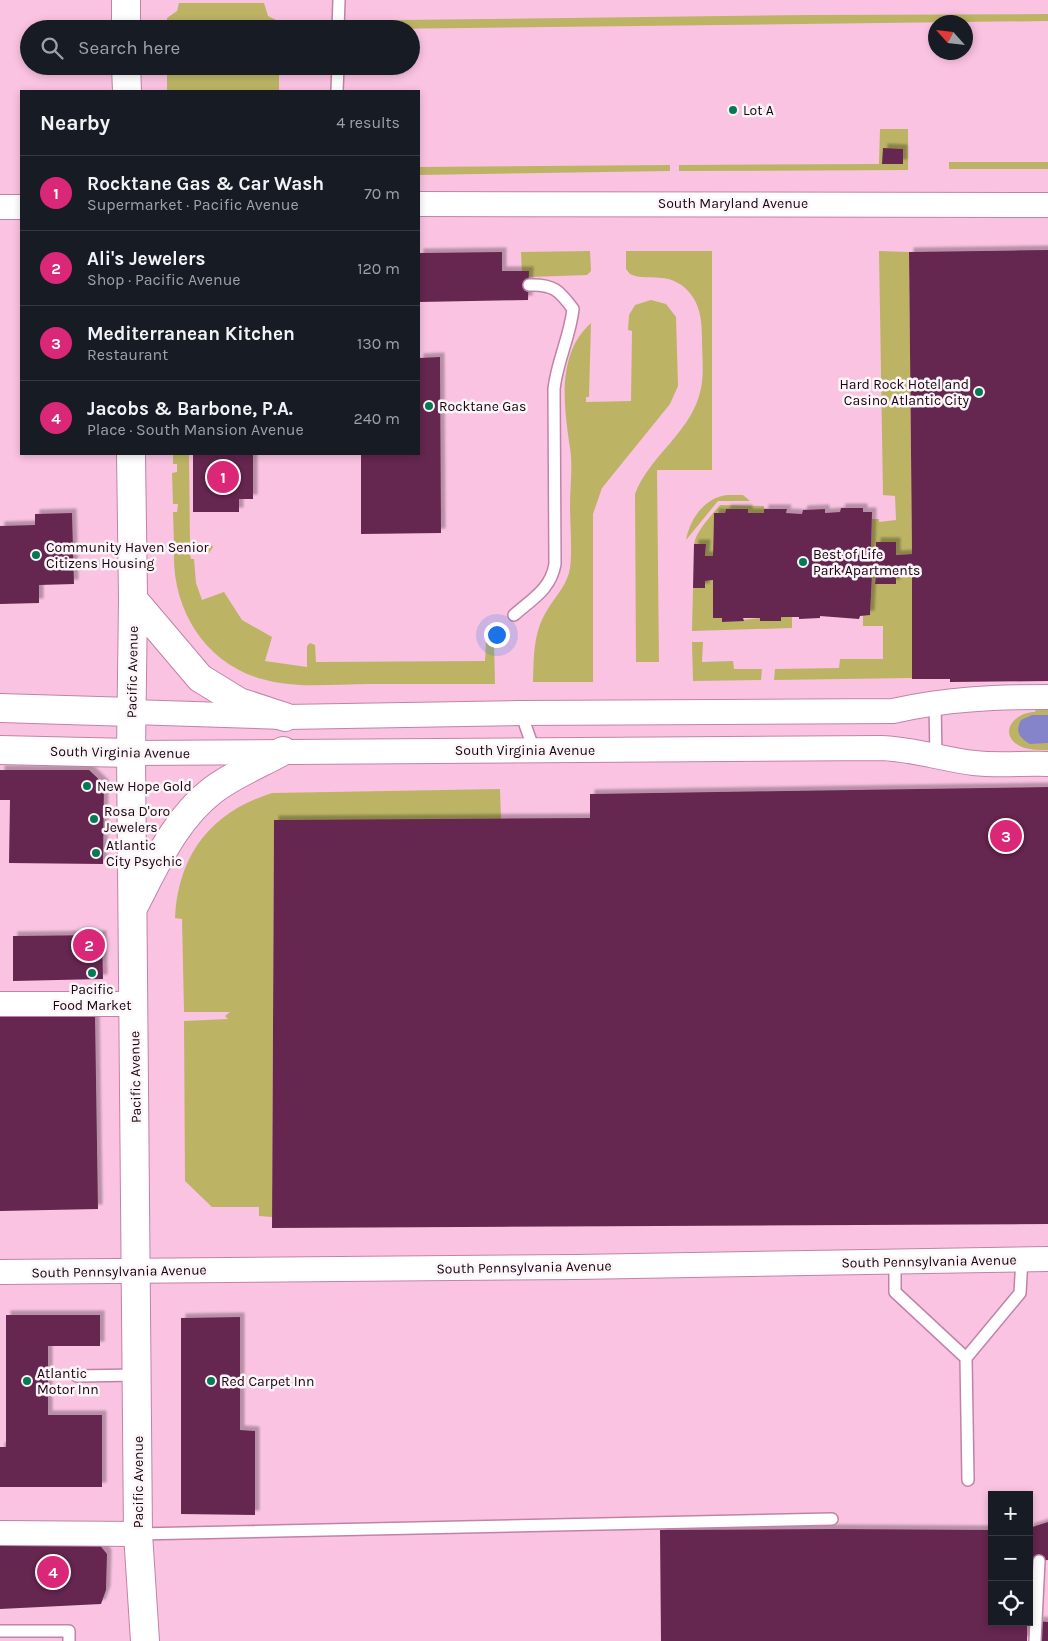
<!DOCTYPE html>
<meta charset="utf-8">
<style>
body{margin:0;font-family:Karla,sans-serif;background:#242831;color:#f1f3f6}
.controls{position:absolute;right:15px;bottom:15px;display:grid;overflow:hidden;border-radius:0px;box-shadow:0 2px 8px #0003}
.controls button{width:45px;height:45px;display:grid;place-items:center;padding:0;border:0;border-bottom:1px solid #363941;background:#171b24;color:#f1f3f6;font:25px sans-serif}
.compass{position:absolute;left:928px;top:15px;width:45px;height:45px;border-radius:50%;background:#171b24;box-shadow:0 2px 8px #0003;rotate:297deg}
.you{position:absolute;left:496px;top:634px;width:18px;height:18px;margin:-12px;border:4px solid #fff;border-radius:50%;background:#1a73e8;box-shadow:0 0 0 8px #1a73e833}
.badge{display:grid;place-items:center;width:32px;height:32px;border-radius:50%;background:#db2777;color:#fff;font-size:16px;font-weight:700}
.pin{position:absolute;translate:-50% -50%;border:2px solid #fff;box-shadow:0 1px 5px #0006}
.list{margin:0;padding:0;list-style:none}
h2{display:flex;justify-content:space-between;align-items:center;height:65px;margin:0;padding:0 20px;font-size:21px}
h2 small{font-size:16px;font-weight:400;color:#9ea1a6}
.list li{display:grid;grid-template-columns:32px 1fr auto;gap:15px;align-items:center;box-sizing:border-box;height:75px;padding:0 20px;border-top:1px solid #363941}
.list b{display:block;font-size:19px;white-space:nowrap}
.list p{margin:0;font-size:16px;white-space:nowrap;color:#9ea1a6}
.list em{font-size:16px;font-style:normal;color:#9ea1a6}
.icon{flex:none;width:28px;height:28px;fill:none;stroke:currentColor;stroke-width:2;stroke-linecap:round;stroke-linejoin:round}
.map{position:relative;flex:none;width:1048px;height:1641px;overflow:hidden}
.search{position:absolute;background:#171b24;box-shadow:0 2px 8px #0003;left:20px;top:20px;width:400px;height:55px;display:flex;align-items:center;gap:12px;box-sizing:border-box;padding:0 18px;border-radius:28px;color:#9ea1a6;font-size:19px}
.panel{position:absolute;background:#171b24;box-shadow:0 2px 8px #0003;left:20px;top:90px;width:400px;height:365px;border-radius:0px}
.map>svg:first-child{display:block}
.green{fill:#bcb464}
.water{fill:#8584ca}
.building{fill:#65274f;filter:url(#shadow)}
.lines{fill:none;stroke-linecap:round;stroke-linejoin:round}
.lane-casing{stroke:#c282a8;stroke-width:14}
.street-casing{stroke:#c282a8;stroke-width:26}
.secondary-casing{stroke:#c282a8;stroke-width:30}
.lane{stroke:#fff;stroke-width:11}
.street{stroke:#fff;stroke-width:24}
.secondary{stroke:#fff;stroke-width:28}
.poi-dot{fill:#047954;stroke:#fcf5f8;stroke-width:2}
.labels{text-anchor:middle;stroke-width:5;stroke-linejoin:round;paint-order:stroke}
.poi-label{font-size:14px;fill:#190411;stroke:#fcf5f8;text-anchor:start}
.street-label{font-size:14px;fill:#190411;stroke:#fcf5f8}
</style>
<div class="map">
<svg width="1048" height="1641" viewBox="0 0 1048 1641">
<defs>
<filter id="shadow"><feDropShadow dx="4.5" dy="-4.5" stdDeviation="1" flood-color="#0004"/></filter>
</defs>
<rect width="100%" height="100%" fill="#fac3e2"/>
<path class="green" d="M179 3H264L268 16 278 21V29L167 28V18L177 11Z
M1048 14V21L378 29V21L397 20 811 15Z
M167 66H279V91H167Z
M376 66H402L395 73 376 72Z
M880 129H908V170L679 171V165L879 164Z
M949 162H1048V169H949Z
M670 165V171L419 175V167Z
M590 251 591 271 587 275 530 277 522 274 521 252Z
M626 251H712V470H657L659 662H636L635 494C649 457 688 434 699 396 705 378 702 358 702 339 702 319 700 301 684 287 664 271 646 282 630 274L626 269Z
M879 251 909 252 912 554 896 555V542H877L876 555H871L872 519H879V522L896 520 895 496 883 495Z
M651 300 666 304 676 317 678 386 670 404 602 488 593 514V682H533C534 657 533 634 546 612 554 598 564 589 569 573 573 558 570 523 570 505 570 487 573 466 570 448 564 407 556 354 591 323L589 397H586V402L631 401 632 331 628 330 629 315 635 305Z
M173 454H189L190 543H209L213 547 209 553 190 554 191 559H194L196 583 202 600 224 592 242 620 272 637 265 661 307 667V646L310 643 315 645 316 662 485 661 486 642 490 639 494 641 495 684C453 684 411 684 369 684 337 684 305 688 274 682 210 670 172 614 174 552H178V545H174L173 512H177L178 504H173L172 473 177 472V464H173Z
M727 495H743L750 501H718L686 540C690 519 704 498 727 495Z
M720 505 764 506V513H748V509H726L725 513H714L713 556H705L706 544H694C696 531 711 516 720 505Z
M912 570V678L774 680 775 669 839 668 840 659H883V626H863V615H870L872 575H876V584H895L896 571Z
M713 580V618H722L723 622 760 618V621H781V617H792V628L692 631 693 588H705V581Z
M692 642H703L702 662 733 661 734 669H762L761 680 693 681Z
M1036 709H1048V750C1038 750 1026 750 1018 745 998 732 1015 712 1035 712Z
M500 789 501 819 274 821 272 1217 259 1216V1207H212L185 1181 184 1021 228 1019 225 1016 230 1012H184L182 919 175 918C178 855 211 812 272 793Z"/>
<path class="water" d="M1032 715H1048V743L1030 744C1019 738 1015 731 1021 720Z"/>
<path class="building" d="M883 148 903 149V164H882Z
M1048 250V681L950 682V679H912V570L896 571V584H875L876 575H872L870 615 860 616 859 619 820 616V618L799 619V617H781V621H760V618H743L744 621 722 622V618H713V580L705 581V588H693L694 544H706L705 556H713L714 513H725L726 509H748V513H764V509H787L786 513 802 514 803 510 825 509V513L840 512 841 508H863V512H872L871 555H876V542H896V555L912 554 909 252Z
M502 252V271H529L528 300 419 302V253Z
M440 357 441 533 361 534V454H419V358Z
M193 454H253V499H239V512H193Z
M72 513 74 584 39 585V603L0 604V526L35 525V514Z
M0 770H89L104 784 103 864 9 863 10 800H0Z
M1048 787V1224L272 1228 274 820 590 818V794Z
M102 935 103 979 13 981V936Z
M95 1014 98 1209 0 1211V1015Z
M6 1315H100V1346H48V1415H102V1487H0V1447H6Z
M240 1317V1430L255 1431V1515L181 1514V1318Z
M1048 1522V1560L1029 1562V1528Z
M832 1529 992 1530V1622H1027V1641H661L660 1530Z
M0 1543H98L107 1554 106 1590 101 1604 0 1609Z
M1038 1621 1048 1622V1641H1038Z"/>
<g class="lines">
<g class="lane-casing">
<path id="lane" d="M338 29 339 0
M337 91 338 66
M514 615C532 599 551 589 555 564L554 389C557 361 570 337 573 309 559 290 553 284 529 285
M935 703 936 758
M521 713 534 750
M895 1261V1292L966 1358 1020 1293 1022 1259
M966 1358 968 1480
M77 1376 137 1375
M138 1534 832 1519
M0 1631H69V1641
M1035 1641 1039 1561"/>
</g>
<g class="street-casing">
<path id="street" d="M419 204 1048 205
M0 207H21
M131 712 285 717 521 713 893 711C946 699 994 697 1048 697
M131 753 881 748C913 749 942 759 974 763 998 766 1024 763 1048 764
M0 1004H134
M0 1272 576 1267 1048 1259
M0 1533 138 1534"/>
</g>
<g class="secondary-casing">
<path id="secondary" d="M126 0V29
M126 66 127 91
M131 454 133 599 131 753 138 1534 145 1641
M133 599 200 678 239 702 285 717
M0 708 131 712
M0 750 131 753
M134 906C156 864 175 819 213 790 234 774 260 764 283 751"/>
</g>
<use href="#lane" class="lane"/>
<use href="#street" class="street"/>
<use href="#secondary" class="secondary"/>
</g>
<g class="poi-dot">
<circle cx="733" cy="110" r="5"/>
<circle cx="979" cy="392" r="5"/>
<circle cx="429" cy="406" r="5"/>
<circle cx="36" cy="555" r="5"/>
<circle cx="803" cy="562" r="5"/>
<circle cx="87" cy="786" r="5"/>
<circle cx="94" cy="819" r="5"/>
<circle cx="96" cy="853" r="5"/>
<circle cx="92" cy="973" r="5"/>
<circle cx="27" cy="1381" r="5"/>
<circle cx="211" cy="1381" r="5"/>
</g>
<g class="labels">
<g class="poi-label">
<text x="743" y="115">Lot A</text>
<text x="969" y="389" text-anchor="end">Hard Rock Hotel and<tspan x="969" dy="16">Casino Atlantic City</tspan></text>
<text x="439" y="411">Rocktane Gas</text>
<text x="46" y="552">Community Haven Senior<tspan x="46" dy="16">Citizens Housing</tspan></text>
<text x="813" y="559">Best of Life<tspan x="813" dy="16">Park Apartments</tspan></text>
<text x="97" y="791">New Hope Gold</text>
<text x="104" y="816">Rosa D'oro<tspan x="104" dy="16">Jewelers</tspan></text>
<text x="106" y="850">Atlantic<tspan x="106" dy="16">City Psychic</tspan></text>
<text x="92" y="994" text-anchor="middle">Pacific<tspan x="92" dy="16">Food Market</tspan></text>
<text x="37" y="1378">Atlantic<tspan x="37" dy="16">Motor Inn</tspan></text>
<text x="221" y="1386">Red Carpet Inn</text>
</g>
<g class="street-label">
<text x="733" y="208">South Maryland Avenue</text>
<text transform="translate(132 672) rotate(-89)" y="5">Pacific Avenue</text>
<text x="525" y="755">South Virginia Avenue</text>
<text transform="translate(120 752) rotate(1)" y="5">South Virginia Avenue</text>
<text transform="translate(135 1077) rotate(-91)" y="5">Pacific Avenue</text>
<text transform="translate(929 1261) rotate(-1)" y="5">South Pennsylvania Avenue</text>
<text transform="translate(524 1267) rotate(-1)" y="5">South Pennsylvania Avenue</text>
<text transform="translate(119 1271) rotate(-1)" y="5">South Pennsylvania Avenue</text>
<text transform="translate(138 1482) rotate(-90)" y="5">Pacific Avenue</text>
</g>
</g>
</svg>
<div class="controls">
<button>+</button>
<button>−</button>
<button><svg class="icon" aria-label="locate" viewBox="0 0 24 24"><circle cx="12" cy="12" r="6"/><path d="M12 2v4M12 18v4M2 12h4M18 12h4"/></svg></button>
</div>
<svg class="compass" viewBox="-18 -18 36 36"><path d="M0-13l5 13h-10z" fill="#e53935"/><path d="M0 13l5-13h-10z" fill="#9ea1a6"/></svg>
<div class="you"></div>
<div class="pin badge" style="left:223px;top:477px">1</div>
<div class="pin badge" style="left:89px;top:945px">2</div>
<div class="pin badge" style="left:1006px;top:836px">3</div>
<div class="pin badge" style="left:53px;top:1572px">4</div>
<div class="search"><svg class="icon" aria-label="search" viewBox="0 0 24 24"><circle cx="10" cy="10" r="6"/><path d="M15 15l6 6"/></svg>Search here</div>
<section class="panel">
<h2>Nearby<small>4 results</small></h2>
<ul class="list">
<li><span class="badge">1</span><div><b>Rocktane Gas &amp; Car Wash</b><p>Supermarket · Pacific Avenue</p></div><em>70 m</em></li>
<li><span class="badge">2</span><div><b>Ali's Jewelers</b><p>Shop · Pacific Avenue</p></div><em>120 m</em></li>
<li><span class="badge">3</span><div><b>Mediterranean Kitchen</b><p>Restaurant</p></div><em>130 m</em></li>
<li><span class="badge">4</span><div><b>Jacobs &amp; Barbone, P.A.</b><p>Place · South Mansion Avenue</p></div><em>240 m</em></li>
</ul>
</section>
</div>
